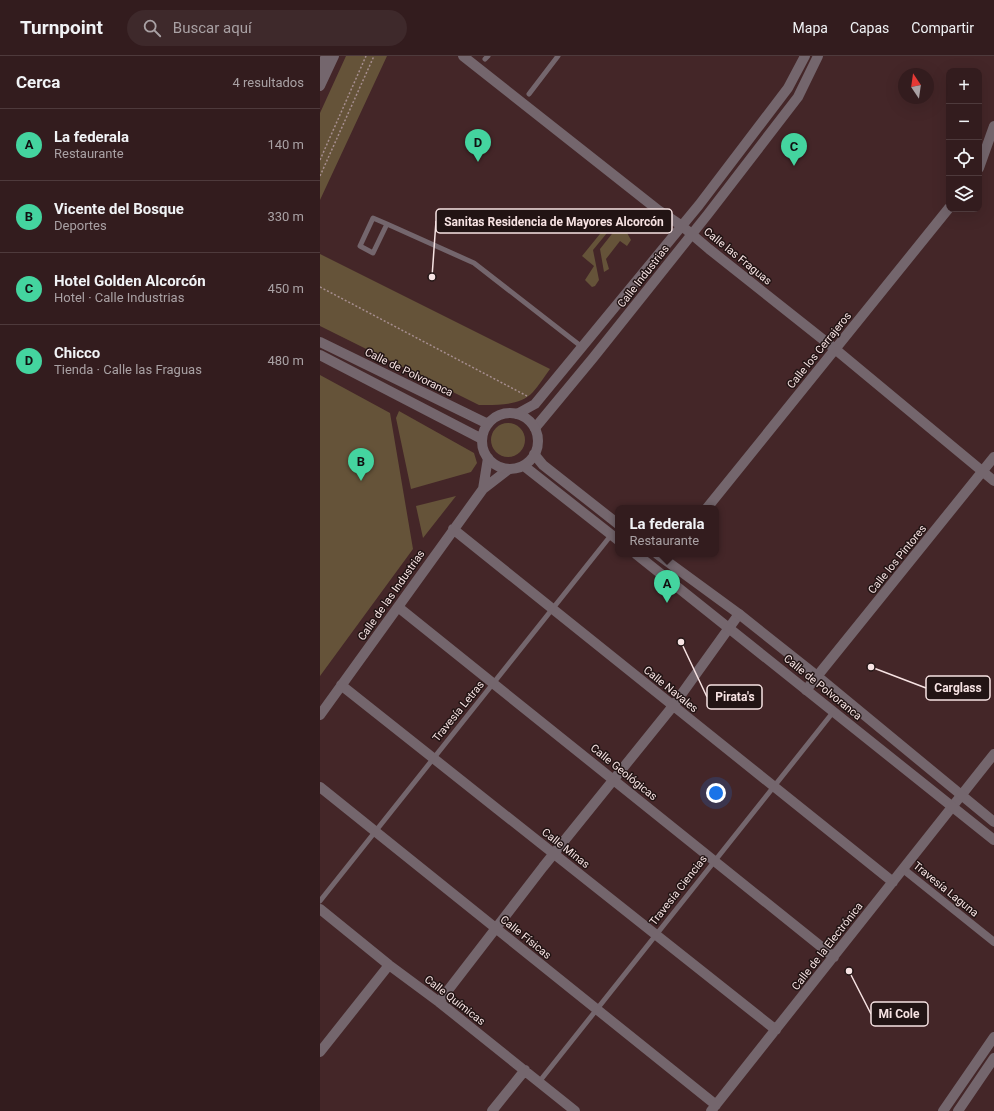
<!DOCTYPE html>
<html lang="es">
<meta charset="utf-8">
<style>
body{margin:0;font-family:Roboto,sans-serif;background:#3e292b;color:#f1f3f6}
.controls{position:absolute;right:12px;top:12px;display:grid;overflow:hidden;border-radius:8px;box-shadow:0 4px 16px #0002}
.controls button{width:36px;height:36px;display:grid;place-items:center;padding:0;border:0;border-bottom:1px solid #4e3a3c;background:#331c1e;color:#f1f3f6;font:20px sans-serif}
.compass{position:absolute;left:578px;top:12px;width:36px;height:36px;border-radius:50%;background:#331c1e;box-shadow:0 4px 16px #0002;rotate:347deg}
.you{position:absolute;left:396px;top:737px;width:14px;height:14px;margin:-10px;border:3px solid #fff;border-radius:50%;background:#1a73e8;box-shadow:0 0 0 6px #1a73e833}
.badge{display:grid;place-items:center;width:26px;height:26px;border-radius:50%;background:#44d49f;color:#111;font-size:13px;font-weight:700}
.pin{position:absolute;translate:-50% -33px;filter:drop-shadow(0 1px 2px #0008)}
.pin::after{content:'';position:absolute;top:21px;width:14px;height:12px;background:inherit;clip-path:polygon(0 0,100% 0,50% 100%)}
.popup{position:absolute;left:295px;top:449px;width:104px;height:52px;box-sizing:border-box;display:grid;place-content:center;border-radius:8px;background:#331c1e;filter:drop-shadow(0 1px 3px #0005);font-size:13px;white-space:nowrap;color:#a9a1a4}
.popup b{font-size:15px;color:#f1f3f6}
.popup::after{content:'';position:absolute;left:50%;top:100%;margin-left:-8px;border:8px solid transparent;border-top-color:#331c1e}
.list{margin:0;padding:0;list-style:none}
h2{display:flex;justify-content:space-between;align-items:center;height:52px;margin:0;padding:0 16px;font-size:17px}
h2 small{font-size:13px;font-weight:400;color:#a9a1a4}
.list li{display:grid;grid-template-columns:26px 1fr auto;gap:12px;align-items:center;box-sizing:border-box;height:72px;padding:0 16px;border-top:1px solid #4e3a3c}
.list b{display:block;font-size:15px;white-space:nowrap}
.list p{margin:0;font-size:13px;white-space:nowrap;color:#a9a1a4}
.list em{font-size:13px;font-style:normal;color:#a9a1a4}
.icon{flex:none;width:22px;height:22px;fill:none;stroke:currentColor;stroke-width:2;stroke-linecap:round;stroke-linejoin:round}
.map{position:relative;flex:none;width:674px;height:1055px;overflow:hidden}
header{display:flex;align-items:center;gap:24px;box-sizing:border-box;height:56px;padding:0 20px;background:#331c1e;border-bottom:1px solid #4e3a3c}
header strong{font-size:19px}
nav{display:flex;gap:22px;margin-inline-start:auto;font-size:14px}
.search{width:280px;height:36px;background:#3e292b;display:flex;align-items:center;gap:10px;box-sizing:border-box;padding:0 14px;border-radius:22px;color:#a9a1a4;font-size:15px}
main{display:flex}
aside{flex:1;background:#331c1e}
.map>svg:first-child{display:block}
.green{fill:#655339}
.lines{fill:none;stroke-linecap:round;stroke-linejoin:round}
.path{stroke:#a68e8f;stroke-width:1.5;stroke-dasharray:2 2;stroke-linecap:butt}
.service{stroke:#74666d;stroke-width:5}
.pedestrian{stroke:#74666d;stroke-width:8}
.minor{stroke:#74666d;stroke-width:10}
.tertiary{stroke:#74666d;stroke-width:10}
.labels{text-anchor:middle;stroke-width:3;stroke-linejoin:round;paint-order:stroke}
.street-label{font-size:11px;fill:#f7e3e3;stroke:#221414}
.leader{fill:none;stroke:#f7e3e3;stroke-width:1.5}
.callout-dot{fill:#f7e3e3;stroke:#221414;stroke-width:1.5}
.callout{fill:#221414;stroke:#f7e3e3;stroke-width:1.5}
.callout-label{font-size:12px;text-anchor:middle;font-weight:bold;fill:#f7e3e3}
</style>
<header>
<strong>Turnpoint</strong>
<div class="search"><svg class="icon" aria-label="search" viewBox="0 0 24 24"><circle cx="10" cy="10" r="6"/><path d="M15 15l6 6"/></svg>Buscar aquí</div>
<nav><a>Mapa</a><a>Capas</a><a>Compartir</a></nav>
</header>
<main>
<aside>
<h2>Cerca<small>4 resultados</small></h2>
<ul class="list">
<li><span class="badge">A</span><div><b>La federala</b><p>Restaurante</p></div><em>140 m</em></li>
<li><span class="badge">B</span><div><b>Vicente del Bosque</b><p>Deportes</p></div><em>330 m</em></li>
<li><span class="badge">C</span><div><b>Hotel Golden Alcorcón</b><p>Hotel · Calle Industrias</p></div><em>450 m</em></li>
<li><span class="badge">D</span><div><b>Chicco</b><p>Tienda · Calle las Fraguas</p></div><em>480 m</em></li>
</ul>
</aside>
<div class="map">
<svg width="674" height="1055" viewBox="0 0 674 1055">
<rect width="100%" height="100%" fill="#442628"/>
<path class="green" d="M26 0H67L0 144V57Z
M297 157 301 160 273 194 279 224 275 230 272 231 265 224 274 210 262 200Z
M302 173 306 175 311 184 307 190 300 185 286 203 289 213 284 216 280 193 295 174Z
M0 198 230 313C225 320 219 329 213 336 200 350 177 349 159 349L0 270Z
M0 319 70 357 93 493 0 620Z
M79 355 154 397 157 407 151 416 91 433 76 362Z
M171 384a17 17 0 1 1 34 0a17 17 0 1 1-34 0Z
M136 440 103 482 96 450Z"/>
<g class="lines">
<path class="path" d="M0 104 46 0
M0 120 54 0
M0 231 207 340"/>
<path class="service" d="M165 3 168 0
M209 38 238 0
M67 168 53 197 40 190 53 162 67 168 154 207 262 291
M0 845 292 478
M219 1026 514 655"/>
<path class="pedestrian" d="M583 813 674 886"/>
<path class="minor" d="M143 0 338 154 362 170 389 193 515 293 674 425
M659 112 674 70
M197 358 215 348 379 149 468 32 485 0
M215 372 273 302 388 158 478 41 498 0
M163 433 168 402
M387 452 629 152
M133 473 573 826
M78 551 514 901
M21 629 456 974
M486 634 674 401
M0 659 163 433 189 413
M0 731 396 1049
M0 853 69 909 119 946 255 1055
M119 946 223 811 353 650 419 558
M0 996 69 909
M172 1055 205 1014
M391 1055 674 698"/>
<path class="tertiary" d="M0 13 6 0
M0 30 14 0
M0 286 168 368
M0 299 162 383
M162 385a28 28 0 1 1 56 0a28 28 0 1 1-56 0Z
M214 398 223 409 298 468
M204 410 298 484
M316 498 674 784
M337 498 419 558 497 620 674 766
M623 1055 674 981
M638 1055 674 1002"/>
</g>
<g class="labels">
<g class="street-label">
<text transform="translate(418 200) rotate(39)" y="4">Calle las Fraguas</text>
<text transform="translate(323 220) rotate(-52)" y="4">Calle Industrias</text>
<text transform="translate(499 294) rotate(-51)" y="4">Calle los Cerrajeros</text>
<text transform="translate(89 316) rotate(26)" y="4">Calle de Polvoranca</text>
<text transform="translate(577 503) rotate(-51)" y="4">Calle los Pintores</text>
<text transform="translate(71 539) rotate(-55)" y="4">Calle de las Industrias</text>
<text transform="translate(503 631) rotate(39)" y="4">Calle de Polvoranca</text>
<text transform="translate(351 633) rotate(39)" y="4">Calle Navales</text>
<text transform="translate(138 655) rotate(-51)" y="4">Travesía Letras</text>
<text transform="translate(304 716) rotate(39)" y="4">Calle Geológicas</text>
<text transform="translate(246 792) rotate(38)" y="4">Calle Minas</text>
<text transform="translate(626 833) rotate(39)" y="4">Travesía Laguna</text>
<text transform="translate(358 834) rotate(-52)" y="4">Travesía Ciencias</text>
<text transform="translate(206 881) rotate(39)" y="4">Calle Físicas</text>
<text transform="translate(507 890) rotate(-52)" y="4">Calle de la Electrónica</text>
<text transform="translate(135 944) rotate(38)" y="4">Calle Químicas</text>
</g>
</g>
<path class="leader" d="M112 221L116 165M551 611L606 632M361 586L387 641M529 915L551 958"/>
<g class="callout-dot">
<circle cx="112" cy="221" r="4"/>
<circle cx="551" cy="611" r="4"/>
<circle cx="361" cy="586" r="4"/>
<circle cx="529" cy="915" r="4"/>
</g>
<g class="callout">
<rect x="116" y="153" width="236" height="24" rx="4"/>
<rect x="606" y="620" width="64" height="24" rx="4"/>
<rect x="387" y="629" width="55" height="24" rx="4"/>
<rect x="551" y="946" width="57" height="24" rx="4"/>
</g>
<g class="callout-label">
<text x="234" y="170">Sanitas Residencia de Mayores Alcorcón</text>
<text x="638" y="636">Carglass</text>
<text x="415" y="645">Pirata's</text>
<text x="579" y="962">Mi Cole</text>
</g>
</svg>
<div class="controls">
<button>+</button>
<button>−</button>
<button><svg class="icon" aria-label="locate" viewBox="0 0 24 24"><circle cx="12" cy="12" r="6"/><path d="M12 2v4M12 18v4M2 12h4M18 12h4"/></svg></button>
<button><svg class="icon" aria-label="layers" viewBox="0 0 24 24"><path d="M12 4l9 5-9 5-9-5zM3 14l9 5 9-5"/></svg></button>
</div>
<svg class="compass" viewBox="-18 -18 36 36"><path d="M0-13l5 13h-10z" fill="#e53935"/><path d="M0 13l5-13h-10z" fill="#a9a1a4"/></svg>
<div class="you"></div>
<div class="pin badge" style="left:347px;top:547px">A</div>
<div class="popup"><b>La federala</b>Restaurante</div>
<div class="pin badge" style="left:41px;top:425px">B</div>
<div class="pin badge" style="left:474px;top:110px">C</div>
<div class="pin badge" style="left:158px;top:106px">D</div>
</div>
</main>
